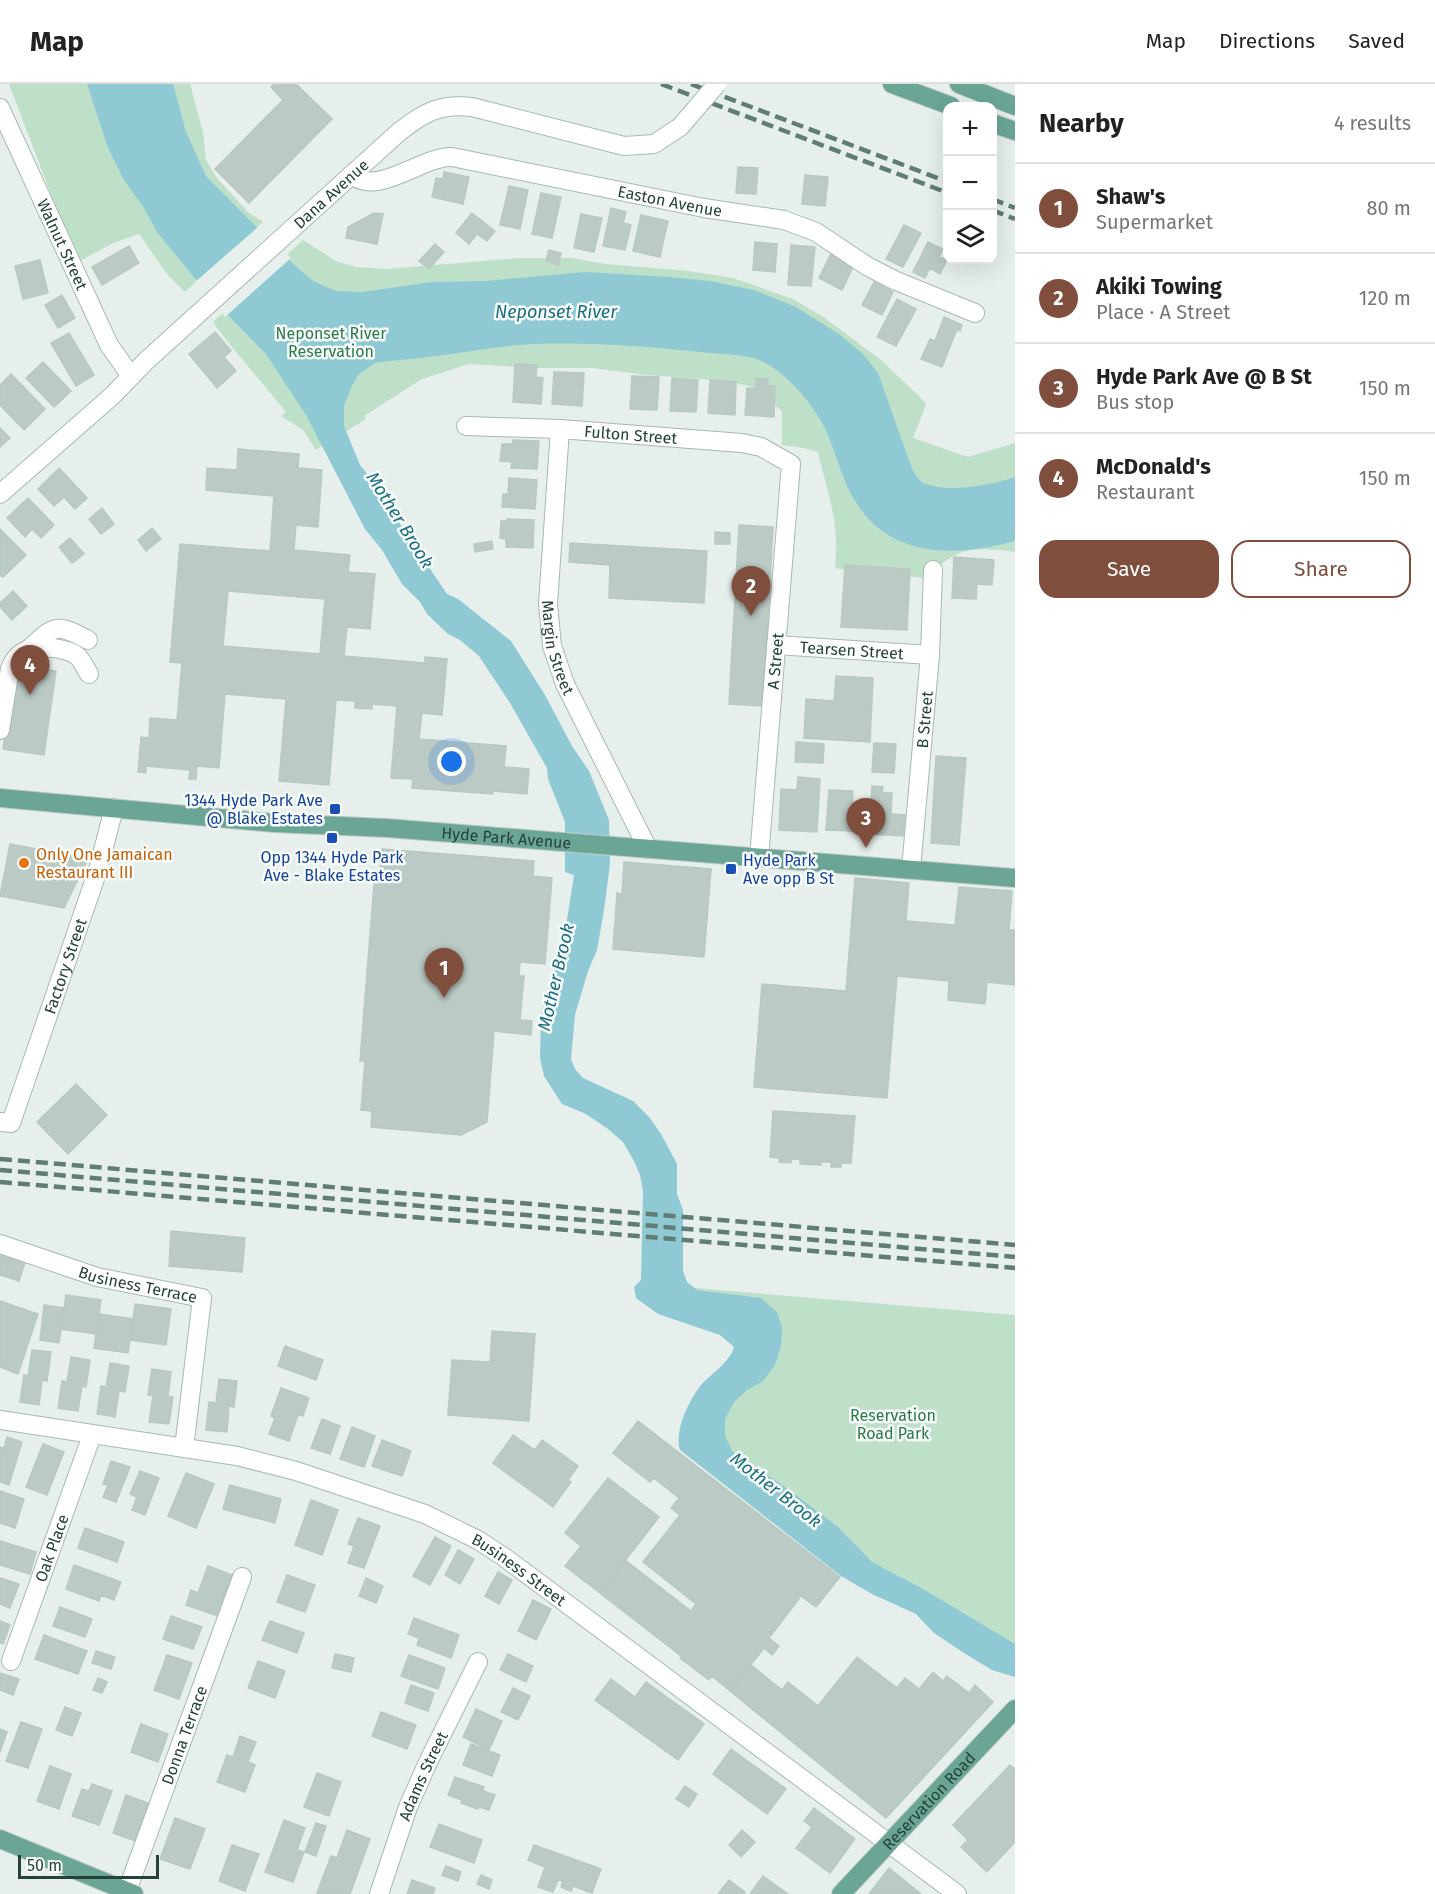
<!DOCTYPE html>
<meta charset="utf-8">
<style>
body{margin:0;font-family:"Fira Sans",sans-serif;background:#f6f6f6;color:#222}
.controls{position:absolute;right:18px;top:18px;display:grid;overflow:hidden;border-radius:12px;box-shadow:0 6px 24px #0002}
.controls button{width:54px;height:54px;display:grid;place-items:center;padding:0;border:0;border-bottom:2px solid #e0e0e0;background:#fff;color:#222;font:30px sans-serif}
.scale{position:absolute;left:18px;bottom:15px;width:141px;box-sizing:border-box;padding-left:6px;border:3px solid #24423a;border-top:0;font-size:16px;line-height:21px;white-space:nowrap;color:#24423a;-webkit-text-stroke:4px #f7fbf9;paint-order:stroke}
.you{position:absolute;left:452px;top:678px;width:21px;height:21px;margin:-15px;border:4px solid #fff;border-radius:50%;background:#1a73e8;box-shadow:0 0 0 9px #1a73e833}
.badge{display:grid;place-items:center;width:39px;height:39px;border-radius:50%;background:#804e3d;color:#fff;font-size:20px;font-weight:700}
.pin{position:absolute;translate:-50% -50px;filter:drop-shadow(0 2px 3px #0008)}
.pin::after{content:'';position:absolute;top:32px;width:21px;height:18px;background:inherit;clip-path:polygon(0 0,100% 0,50% 100%)}
.list{margin:0;padding:0;list-style:none}
h2{display:flex;justify-content:space-between;align-items:center;height:78px;margin:0;padding:0 24px;font-size:26px}
h2 small{font-size:20px;font-weight:400;color:#767676}
.list li{display:grid;grid-template-columns:39px 1fr auto;gap:18px;align-items:center;box-sizing:border-box;height:90px;padding:0 24px;border-top:2px solid #e0e0e0}
.list b{display:block;font-size:22px;white-space:nowrap}
.list p{margin:0;font-size:20px;white-space:nowrap;color:#767676}
.list em{font-size:20px;font-style:normal;color:#767676}
.actions{display:flex;gap:12px;padding:18px 24px}
.actions a{flex:1;padding:14px 0;border:2px solid #804e3d;border-radius:18px;text-align:center;font-size:21px;color:#804e3d}
.actions .main{background:#804e3d;color:#fff}
.icon{flex:none;width:33px;height:33px;fill:none;stroke:currentColor;stroke-width:2;stroke-linecap:round;stroke-linejoin:round}
.map{position:relative;flex:none;width:1015px;height:1810px;overflow:hidden}
header{display:flex;align-items:center;gap:36px;box-sizing:border-box;height:84px;padding:0 30px;background:#fff;border-bottom:2px solid #e0e0e0}
header strong{font-size:28px}
nav{display:flex;gap:33px;margin-inline-start:auto;font-size:21px}
main{display:flex}
aside{flex:1;background:#fff}
.map>svg:first-child{display:block}
.green{fill:#bfe0c8}
.water{fill:#8ec9d4}
.pier{fill:#e6efeb}
.building{fill:#bbcac4;stroke:#b8c9c2;stroke-width:1.5;fill-rule:evenodd}
.lines{fill:none;stroke-linecap:round;stroke-linejoin:round}
.minor-casing{stroke:#a8b8b2;stroke-width:20}
.major-casing{stroke:#c2cac8;stroke-width:20}
.minor{stroke:#fff;stroke-width:18}
.major{stroke:#6aa596;stroke-width:18}
.rail{stroke:#5f7d75;stroke-width:4.5;stroke-dasharray:12 6;stroke-linecap:butt}
.minor-bridge-casing{stroke:#a8b8b2;stroke-width:20;stroke-linecap:butt}
.minor-bridge{stroke:#fff;stroke-width:18}
.transit-dot{fill:#1a4fb4;stroke:#f7fbf9;stroke-width:2}
.food-dot{fill:#e8710a;stroke:#f7fbf9;stroke-width:2}
.labels{text-anchor:middle;stroke-width:5;stroke-linejoin:round;paint-order:stroke}
.street-label{font-size:16px;fill:#24423a;stroke:#f7fbf9}
.park-label{font-size:16px;fill:#2d7a4b;stroke:#f7fbf9}
.transit-label{font-size:16px;fill:#164399;stroke:#f7fbf9;text-anchor:end}
.food-label{font-size:16px;fill:#c56008;stroke:#f7fbf9;text-anchor:start}
.water-label{font-size:18px;font-style:italic;fill:#1c6f80;stroke:#f7fbf9}
</style>
<header>
<strong>Map</strong>
<nav><a>Map</a><a>Directions</a><a>Saved</a></nav>
</header>
<main>
<div class="map">
<svg width="1015" height="1810" viewBox="0 0 1015 1810">
<rect width="100%" height="100%" fill="#e6efeb"/>
<path class="green" d="M9 0H190L203 48 206 76 217 94 248 128 263 138 185 208 167 190 139 150 113 159 80 177 63 142Z
M303 156 336 177 356 183 387 185 520 174H572L606 180 689 187 733 194 793 215 825 234 881 276 923 316 926 321 913 354 968 373 1015 359V468C974 463 956 462 928 494L863 489 835 484C840 439 828 411 818 368L804 364 782 361V327L752 303 727 297 647 291 592 284H534L469 280 422 295 364 332 366 335 316 366 303 346 281 332 286 328C262 298 236 270 213 238Z
M683 1203 1015 1231V1563L871 1483 728 1371 717 1348 721 1324 762 1292Z"/>
<path class="water" d="M87 0H173L186 48 206 92 291 178 313 197 336 207 362 208 432 198 485 197 586 188 670 193 710 197 754 206 796 223 839 250 863 270 878 289 911 382C914 389 918 397 926 400 950 409 992 401 1015 393V457C949 475 880 474 847 402 840 386 835 368 828 351 816 323 787 288 759 276 744 270 717 270 700 268 641 262 579 257 519 261 486 264 453 270 420 274 405 276 390 276 375 279L358 291 351 304 344 322V342L360 381 381 408 400 440 447 510 458 515 511 557 545 611 572 662 589 687 609 736 610 780 604 826 597 866 588 887 575 931 571 975 575 985 583 994 633 1017 649 1033 661 1050 677 1080V1110L683 1126V1187L687 1198 697 1206 761 1214 777 1228 782 1243 781 1262 775 1281 763 1297 747 1306 734 1318 725 1335V1352L732 1367 785 1403 838 1443 872 1478 923 1505 1015 1560V1593L992 1586 964 1569 934 1549 916 1530 872 1510 841 1492 680 1366C674 1347 689 1316 701 1301 711 1290 731 1277 734 1263L720 1251 658 1230 636 1214 634 1203 641 1196 643 1107 640 1091 634 1077 623 1058 608 1045 586 1030 562 1020 544 992 540 974 541 932 545 914 562 868 574 791 565 788V738L548 695 547 684 510 619 479 572 460 556 448 550 427 530 420 518 402 500 382 466 365 445 306 331 266 270 210 213 157 148 144 124 124 96 108 64Z"/>
<path class="pier" d="M259 142 291 174 225 233 194 199Z"/>
<path class="building" d="M274 0H296L332 35 249 119 215 85 283 16 271 3Z
M738 83 758 84 756 110 736 109Z
M444 88 469 93 463 120 432 113 436 94 443 95Z
M805 91 828 93 825 122 802 120Z
M509 102 528 106 520 145 500 141Z
M541 109 561 113 552 154 532 150Z
M611 124 626 128 623 139 631 141 625 166 603 162Z
M374 129 383 130 377 160 346 154 348 143Z
M472 129 495 147 487 157 477 150 469 160 456 149Z
M581 130 602 134 594 168 574 164Z
M641 131 668 137 660 173 633 167Z
M904 141 921 149 903 183 886 175Z
M755 158 777 160 775 188 753 186Z
M928 158 943 165 939 173 947 176 940 190 930 184 925 194 913 188Z
M435 160 444 168 429 185 419 177Z
M791 161 815 163 811 202 788 201Z
M129 162 139 179 102 201 92 183Z
M549 166 561 169 558 181 546 177Z
M831 170 854 181 842 206 819 194Z
M40 176 48 209 23 215 15 182Z
M874 198 893 208 882 231 862 221Z
M62 211 75 234 58 244 45 221Z
M897 215 916 225 896 262 877 253Z
M944 233 962 241 960 247 957 245 942 283 921 275 930 255 935 257Z
M215 248 231 267 224 273 236 287 217 304 189 270Z
M69 249 94 291 76 302 51 259Z
M43 278 71 307 54 323 26 294Z
M515 280 537 281 536 293 543 294 541 320 513 318Z
M554 288 584 289 582 322 552 320Z
M11 290 45 325 24 346 0 321V301Z
M632 292 659 293 657 326 630 325Z
M672 294 698 296 696 328 670 327Z
M756 294 768 295V302H775L774 333 745 331 747 304 756 305Z
M710 296 736 298 735 331 708 329Z
M0 344 10 354 0 363Z
M513 356 539 357 537 385 511 384 512 378 500 377 502 360H512Z
M238 365 299 370 298 384 322 386 318 443 296 441 294 466 350 471 348 488 375 490 370 545 347 543 344 572 425 579V573L447 575 442 631 422 629 419 655 506 662 504 683 529 685 527 710 493 707V710L412 704 413 695 391 694 397 622 372 620V625L355 624V617L336 616 329 701 279 697 286 615 225 610 219 684 197 682 196 695H189L190 686 146 682V689L138 688 141 653 149 654 150 634 177 636 182 579 170 578 180 460 270 467 274 412 206 406 207 384 237 386ZM228 507 325 515 320 570 223 562Z
M59 384 87 414 75 425 64 413 54 422 38 405Z
M509 394 537 396 535 425 502 423 503 410H508Z
M28 414 54 441 41 454 32 445 25 453 7 434Z
M102 424 114 440 101 450 89 435Z
M507 435 534 436 533 464 506 463V455L500 454 501 437H507Z
M739 441 773 443 763 622 729 620Z
M152 444 161 455 146 467 138 456Z
M0 445 26 471 3 493 0 491Z
M715 448 730 449V460H715Z
M70 454 84 470 72 479 59 463Z
M492 457 493 465 475 468 474 460Z
M570 459 707 467 704 519 609 514 610 481 569 478Z
M954 473 994 476 992 501 977 500 976 515 952 514Z
M845 481 910 485 907 546 841 543Z
M13 507 27 522 12 536 0 523V519Z
M33 584 56 587 44 671 3 665 14 585 33 588Z
M836 592 873 594 870 658 804 654 806 615 834 617Z
M796 658 824 660 823 679 795 678Z
M874 659 896 660 894 689 872 688Z
M936 672 966 674 959 761 931 759Z
M798 693 820 695 817 748 779 746 781 705 797 706Z
M872 702 883 703 882 709H892L891 730 905 731 903 752 869 750Z
M829 706 853 707 851 747 826 746Z
M10 760 88 775 64 824 0 812Z
M382 765 534 777 533 792 552 794 545 880 520 878 519 892H524L520 936 532 937 531 951 494 947 487 1038 461 1051 371 1043 372 1027 361 1026 365 977H360L375 788H380Z
M624 778 711 785 704 873 613 865 617 809 622 810Z
M855 794 909 799 906 837 955 841 959 803 1012 807 1009 846H1015V901L987 898 985 920 948 916 949 897 897 892 887 1014 754 1003 762 900 846 907Z
M76 1000 107 1031 68 1070 37 1038Z
M773 1027 855 1032 851 1079H841V1083H831V1078H821V1081L800 1080V1075H791V1079L779 1078V1074L770 1073Z
M171 1147 245 1154 242 1188 169 1182Z
M0 1170 25 1178 19 1197 0 1191Z
M66 1211 101 1216 96 1250 61 1245Z
M0 1217 38 1230 18 1290 0 1283Z
M135 1220 171 1225 166 1261 130 1256Z
M44 1221 64 1224 59 1259 40 1256Z
M99 1230 133 1235 128 1269 94 1264Z
M492 1247 535 1250 529 1337 448 1331 452 1276 490 1278Z
M285 1262 323 1276 316 1296 278 1282Z
M32 1266 51 1268 47 1297 42 1296 39 1321 20 1318 24 1291 28 1292Z
M71 1273 90 1276 86 1303 82 1302 78 1327 58 1324 62 1297 67 1298Z
M110 1279 129 1282 125 1308 119 1307 115 1333 97 1330 101 1302 106 1303Z
M152 1285 171 1288 168 1313H173L169 1340 149 1338 153 1312 148 1311Z
M219 1295 237 1297 234 1323 229 1322 227 1348 206 1346 209 1318 216 1319Z
M281 1304 309 1314 303 1332 298 1331 289 1357 269 1350 275 1334 271 1332Z
M322 1335 340 1342 330 1370 311 1364Z
M638 1337 840 1493 816 1523 801 1512 769 1554 779 1562 772 1571 764 1564 730 1607 712 1592 709 1596 680 1574 681 1572 600 1509 625 1476 691 1527 696 1520 643 1478 680 1431 671 1424 679 1414 654 1394 650 1398 613 1369Z
M352 1343 375 1352 364 1383 340 1375Z
M513 1351 535 1366 542 1356 578 1382 568 1396 571 1398 553 1423 493 1379Z
M7 1353 22 1358 9 1401 0 1398V1363L4 1364Z
M382 1356 411 1367 402 1392 372 1382Z
M43 1360 64 1368 47 1411 26 1403Z
M111 1377 130 1383 116 1418 103 1413 108 1401 103 1400Z
M140 1387 159 1394 145 1431 132 1426 137 1413 130 1410Z
M186 1389 214 1400 196 1444 168 1432Z
M608 1394 659 1433 600 1509 565 1482 581 1462 565 1449Z
M230 1401 281 1415 275 1439 223 1425Z
M0 1407 24 1415 15 1444 0 1439Z
M311 1416 338 1426 322 1471 295 1461Z
M358 1434 380 1442 364 1484 348 1479 354 1462 348 1460Z
M85 1444 124 1458 117 1478 78 1464Z
M435 1453 451 1462 430 1501 413 1492Z
M0 1457 36 1468 30 1490 0 1481Z
M458 1466 474 1475 460 1500 445 1491Z
M74 1481 121 1498 114 1516 101 1511 99 1517 66 1505Z
M208 1482 232 1491 218 1532 186 1521 191 1506 198 1509Z
M498 1488 512 1496 499 1520 485 1512Z
M287 1491 315 1501 305 1528 277 1518Z
M0 1494 19 1500 10 1524 0 1520Z
M366 1494 383 1502 376 1519 359 1512Z
M533 1516 551 1525 536 1556 518 1547Z
M60 1523 92 1535 85 1553 53 1542Z
M171 1532 202 1543 193 1565 163 1555Z
M414 1534 459 1551 451 1574 417 1561 419 1554 408 1550Z
M0 1537 10 1541 3 1560 0 1559Z
M270 1537 304 1549 297 1569 262 1556Z
M44 1551 87 1567 78 1590 35 1575Z
M96 1567 115 1573 111 1585 92 1579Z
M335 1570 354 1574 351 1588 332 1584Z
M508 1570 533 1582 526 1598 500 1586Z
M167 1571 192 1579 179 1615 154 1606Z
M409 1571 445 1584 438 1605 401 1592Z
M857 1573 897 1604 905 1594 919 1605 933 1588 943 1597 947 1592 969 1609 975 1601 993 1618 886 1734 730 1607 751 1581 782 1606 788 1598 818 1622Z
M258 1577 285 1587 275 1614 248 1604Z
M0 1589 19 1595 13 1611 0 1606Z
M98 1594 107 1598 102 1609 93 1606Z
M611 1595 635 1613 646 1598 704 1640 678 1676 595 1616Z
M411 1601 434 1609 428 1627 405 1619Z
M513 1604 530 1612 518 1636 501 1628Z
M65 1623 81 1629 72 1652 56 1646Z
M476 1625 502 1637 489 1666 463 1653Z
M381 1628 416 1641 407 1665 372 1652Z
M21 1638 42 1645 28 1684 6 1677Z
M141 1640 168 1650 158 1678 131 1668Z
M0 1645 7 1648 0 1668Z
M240 1652 256 1658 248 1678 255 1681 245 1708 217 1698 227 1671 233 1673Z
M471 1660 500 1671 492 1692 463 1681Z
M731 1665 786 1705 767 1730 713 1690Z
M1010 1681 1015 1685V1758L987 1788 961 1763 968 1756 953 1741Z
M50 1682 71 1690 59 1725 37 1717Z
M317 1689 341 1698 329 1732 304 1723Z
M455 1693 484 1703 483 1707 495 1711 489 1726 479 1723 478 1725 461 1719 462 1716 448 1711Z
M92 1700 112 1707 99 1741 72 1732 82 1705 89 1707Z
M685 1702 697 1710 689 1723 676 1715Z
M126 1711 150 1720 136 1757 113 1749Z
M814 1724 855 1755 830 1789 796 1764 812 1743 804 1737Z
M175 1734 205 1745 190 1785 160 1775Z
M284 1736 305 1744 297 1766 304 1768 293 1798 265 1788Z
M316 1739 326 1742 316 1772 305 1768Z
M439 1740 482 1756 474 1779 430 1763Z
M347 1746 370 1755 350 1810 317 1809 331 1772 337 1774Z
M742 1746 755 1758 741 1773 729 1761Z
M232 1761 259 1770 245 1807 219 1797Z
M534 1761 601 1785 592 1809 573 1802 571 1807 561 1803 563 1797 558 1796 553 1808 538 1803 545 1783 528 1776Z
M446 1782 461 1788 458 1797 442 1791Z
M889 1784 921 1810H869Z
M481 1791 492 1796 489 1805 477 1800Z
M763 1792 788 1810H750Z
M412 1796 435 1804 433 1810H407Z
M729 1796 745 1808 744 1810H718Z"/>
<g class="lines">
<g class="minor-casing">
<g id="minor">
<path id="s1" d="M0 24 109 261 131 292"/>
<path id="s2" d="M352 91C378 113 422 72 452 73L704 124 784 136 816 148 867 182 894 196 975 229"/>
<path id="s3" d="M466 342 560 345 742 359 761 363 791 380 759 774"/>
<path id="s4" d="M560 345 548 520 552 562 565 600 648 765"/>
<path id="s5" d="M0 410 112 312 146 277 399 48C423 29 440 19 472 23L624 62 654 60 680 43"/>
<path id="s6" d="M776 561 930 571"/>
<path d="M30 564C55 541 57 539 88 556"/>
<path d="M0 646 10 585C17 565 33 562 53 564 60 565 69 566 76 571 82 575 85 584 89 590"/>
<path id="s7" d="M911 785 930 571 933 486"/>
<path id="s8" d="M0 1038 11 1039 98 786 114 724"/>
<path id="s9" d="M0 1160 97 1193 202 1214 184 1364"/>
<path id="s10" d="M0 1336 237 1372 296 1387 425 1430 478 1456 504 1473 957 1810"/>
<path id="s11" d="M11 1577 92 1351"/>
<path id="s12" d="M127 1807 242 1493"/>
<path id="s13" d="M379 1810 408 1723 429 1676 478 1578"/>
</g>
</g>
<g class="major-casing">
<g id="major">
<path d="M892 0 951 22"/>
<path d="M959 0 1015 22"/>
<path d="M992 39 1015 47"/>
<path id="s14" d="M0 714 274 739 387 744 1015 794"/>
<path d="M0 1755 134 1810"/>
<path id="s15" d="M841 1810 1015 1625"/>
</g>
</g>
<use href="#minor" class="minor"/>
<use href="#major" class="major"/>
<path class="rail" d="M661 0 948 109
M691 0 948 98
M992 115 1015 124
M992 126 1015 135
M0 1075 1015 1161
M0 1086 1015 1173
M0 1098 1015 1184"/>
<g class="minor-bridge-casing">
<path id="minor-bridge" d="M680 43 717 0"/>
</g>
<use href="#minor-bridge" class="minor-bridge"/>
</g>
<g class="transit-dot">
<rect x="329" y="719" width="12" height="12" rx="3"/>
<rect x="326" y="748" width="12" height="12" rx="3"/>
<rect x="725" y="779" width="12" height="12" rx="3"/>
</g>
<circle class="food-dot" cx="24" cy="779" r="6"/>
<g class="labels">
<g class="street-label">
<text dy="6" stroke="none"><textPath href="#s5" startOffset="447">Dana Avenue</textPath></text>
<text dy="6" stroke="none"><textPath href="#s2" startOffset="328">Easton Avenue</textPath></text>
<text dy="6" stroke="none"><textPath href="#s1" startOffset="150">Walnut Street</textPath></text>
<text dy="6" stroke="none"><textPath href="#s3" startOffset="165">Fulton Street</textPath></text>
<text dy="6" stroke="none"><textPath href="#s4" startOffset="220">Margin Street</textPath></text>
<text dy="6" stroke="none"><textPath href="#s6" startOffset="76">Tearsen Street</textPath></text>
<text transform="translate(775 577) rotate(-85)" y="6">A Street</text>
<text dy="6" stroke="none"><textPath href="#s7" startOffset="150">B Street</textPath></text>
<text dy="6" stroke="none"><textPath href="#s14" startOffset="508">Hyde Park Avenue</textPath></text>
<text dy="6" stroke="none"><textPath href="#s8" startOffset="177">Factory Street</textPath></text>
<text dy="6" stroke="none"><textPath href="#s9" startOffset="144">Business Terrace</textPath></text>
<text dy="6" stroke="none"><textPath href="#s11" startOffset="120">Oak Place</textPath></text>
<text dy="6" stroke="none"><textPath href="#s10" startOffset="546">Business Street</textPath></text>
<text dy="6" stroke="none"><textPath href="#s12" startOffset="166">Donna Terrace</textPath></text>
<text dy="6" stroke="none"><textPath href="#s13" startOffset="126">Adams Street</textPath></text>
<text dy="6" stroke="none"><textPath href="#s15" startOffset="128">Reservation Road</textPath></text>
</g>
<g class="park-label">
<text x="331" y="255">Neponset River<tspan x="331" dy="18">Reservation</tspan></text>
<text x="893" y="1337">Reservation<tspan x="893" dy="18">Road Park</tspan></text>
</g>
<g class="transit-label">
<text x="323" y="722">1344 Hyde Park Ave<tspan x="323" dy="18">@ Blake Estates</tspan></text>
<text x="332" y="779" text-anchor="middle">Opp 1344 Hyde Park<tspan x="332" dy="18">Ave - Blake Estates</tspan></text>
<text x="743" y="782" text-anchor="start">Hyde Park<tspan x="743" dy="18">Ave opp B St</tspan></text>
</g>
<g class="food-label">
<text x="36" y="776">Only One Jamaican<tspan x="36" dy="18">Restaurant III</tspan></text>
</g>
<g class="water-label">
<text x="556" y="234">Neponset River</text>
<text transform="translate(400 436) rotate(58)" y="6">Mother Brook</text>
<text transform="translate(556 893) rotate(-77)" y="6">Mother Brook</text>
<text transform="translate(776 1406) rotate(38)" y="6">Mother Brook</text>
</g>
</g>
</svg>
<div class="controls">
<button>+</button>
<button>−</button>
<button><svg class="icon" aria-label="layers" viewBox="0 0 24 24"><path d="M12 4l9 5-9 5-9-5zM3 14l9 5 9-5"/></svg></button>
</div>
<div class="scale">50 m</div>
<div class="you"></div>
<div class="pin badge" style="left:444px;top:914px">1</div>
<div class="pin badge" style="left:751px;top:532px">2</div>
<div class="pin badge" style="left:866px;top:764px">3</div>
<div class="pin badge" style="left:30px;top:611px">4</div>
</div>
<aside>
<h2>Nearby<small>4 results</small></h2>
<ul class="list">
<li><span class="badge">1</span><div><b>Shaw's</b><p>Supermarket</p></div><em>80 m</em></li>
<li><span class="badge">2</span><div><b>Akiki Towing</b><p>Place · A Street</p></div><em>120 m</em></li>
<li><span class="badge">3</span><div><b>Hyde Park Ave @ B St</b><p>Bus stop</p></div><em>150 m</em></li>
<li><span class="badge">4</span><div><b>McDonald's</b><p>Restaurant</p></div><em>150 m</em></li>
</ul>
<div class="actions"><a class="main">Save</a><a>Share</a></div>
</aside>
</main>
